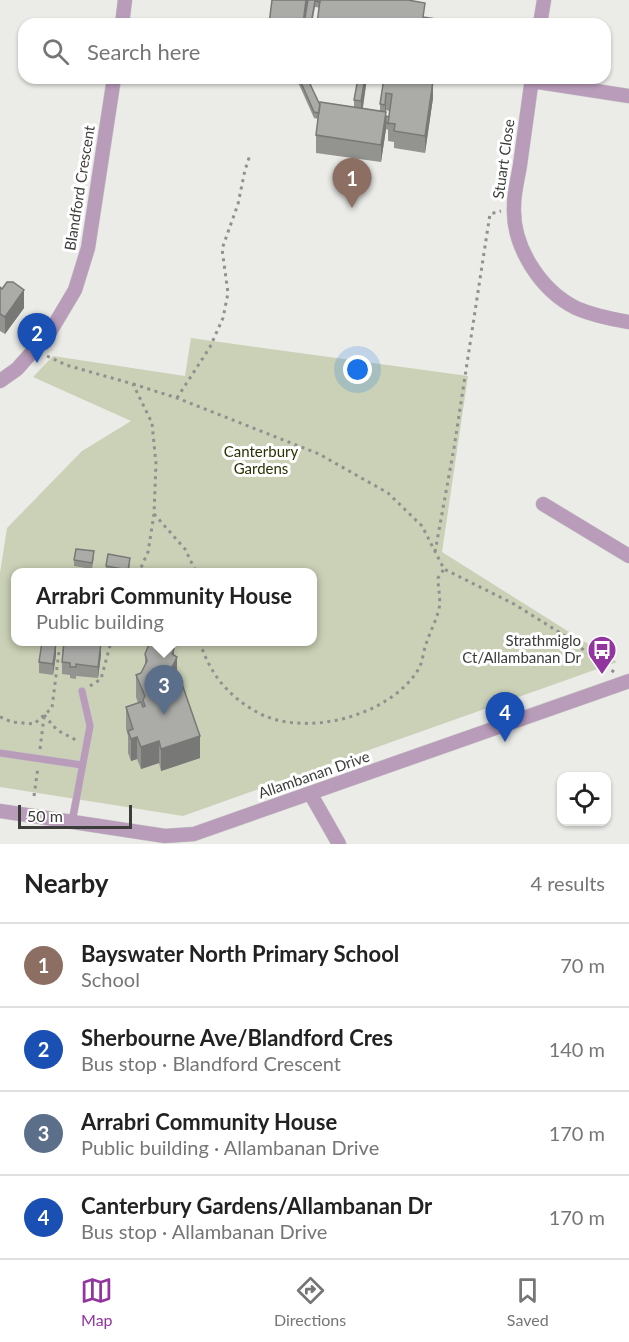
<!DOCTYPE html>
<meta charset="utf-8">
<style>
body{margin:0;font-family:Lato,sans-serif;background:#f6f6f6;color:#222}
.controls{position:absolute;right:18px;bottom:18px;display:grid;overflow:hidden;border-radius:12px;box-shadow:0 2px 4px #0004}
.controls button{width:54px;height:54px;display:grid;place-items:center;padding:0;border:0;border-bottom:2px solid #e0e0e0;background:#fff;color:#222;font:30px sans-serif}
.scale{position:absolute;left:18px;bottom:15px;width:114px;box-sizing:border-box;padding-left:6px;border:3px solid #3c3c3b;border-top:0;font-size:16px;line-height:21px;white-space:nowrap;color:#3c3c3b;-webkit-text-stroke:4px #fff;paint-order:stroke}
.you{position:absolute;left:358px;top:370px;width:21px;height:21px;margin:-15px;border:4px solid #fff;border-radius:50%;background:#1a73e8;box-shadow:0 0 0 9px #1a73e833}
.badge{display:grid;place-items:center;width:39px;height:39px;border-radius:50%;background:#93359f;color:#fff;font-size:20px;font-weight:700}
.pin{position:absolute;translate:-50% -50px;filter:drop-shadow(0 2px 3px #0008)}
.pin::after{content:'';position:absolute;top:32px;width:21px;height:18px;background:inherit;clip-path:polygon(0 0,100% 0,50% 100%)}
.popup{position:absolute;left:11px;top:568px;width:306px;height:78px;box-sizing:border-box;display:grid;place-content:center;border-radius:12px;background:#fff;filter:drop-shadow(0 2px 4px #0005);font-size:20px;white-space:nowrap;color:#767676}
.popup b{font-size:22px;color:#222}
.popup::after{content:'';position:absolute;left:50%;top:100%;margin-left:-12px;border:12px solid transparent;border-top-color:#fff}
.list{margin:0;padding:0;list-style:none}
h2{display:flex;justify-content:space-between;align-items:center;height:78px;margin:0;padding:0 24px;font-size:26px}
h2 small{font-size:20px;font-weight:400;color:#767676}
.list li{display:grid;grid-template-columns:39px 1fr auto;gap:18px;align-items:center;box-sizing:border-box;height:84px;padding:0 24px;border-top:2px solid #e0e0e0}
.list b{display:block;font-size:22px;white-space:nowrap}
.list p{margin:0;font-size:20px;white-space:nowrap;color:#767676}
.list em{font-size:20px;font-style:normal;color:#767676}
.icon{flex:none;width:33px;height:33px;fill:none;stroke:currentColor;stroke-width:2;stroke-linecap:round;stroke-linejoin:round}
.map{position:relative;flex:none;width:629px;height:844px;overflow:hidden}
.search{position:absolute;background:#fff;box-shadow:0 2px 4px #0004;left:18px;right:18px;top:18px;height:66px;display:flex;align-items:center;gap:15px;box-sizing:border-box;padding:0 21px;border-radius:18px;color:#767676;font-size:22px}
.sheet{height:414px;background:#fff}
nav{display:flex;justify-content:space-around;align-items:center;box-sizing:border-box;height:84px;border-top:2px solid #e0e0e0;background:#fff;font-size:16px;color:#767676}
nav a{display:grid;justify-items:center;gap:3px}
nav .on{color:#93359f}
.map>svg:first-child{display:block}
.green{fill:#cbd1b6;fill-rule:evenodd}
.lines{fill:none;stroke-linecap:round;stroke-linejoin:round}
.service-casing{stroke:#c8c9c5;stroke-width:8}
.minor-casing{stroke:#c8c9c5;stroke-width:15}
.path{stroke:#90908e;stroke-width:3;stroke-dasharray:3 4.5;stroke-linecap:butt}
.service{stroke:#b89cba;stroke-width:7}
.minor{stroke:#b89cba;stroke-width:14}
.wall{fill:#939490;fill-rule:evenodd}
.shaded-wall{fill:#787876}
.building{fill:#abaca8;stroke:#787876;stroke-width:1.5}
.labels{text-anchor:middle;stroke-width:6;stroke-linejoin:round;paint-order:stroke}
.street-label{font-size:15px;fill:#3c3c3b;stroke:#fff}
.park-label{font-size:15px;fill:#2b3200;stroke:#fff}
.poi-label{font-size:15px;fill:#3c3c3b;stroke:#fff;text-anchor:end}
</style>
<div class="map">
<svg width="629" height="844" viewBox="0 0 629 844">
<rect width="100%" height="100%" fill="#ebece8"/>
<path class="green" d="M191 338 468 376 442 552 617 662 183 816 0 787V573L7 528 82 451 131 421 33 377 53 356 185 376ZM15 572H312V642H15Z"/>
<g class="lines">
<g class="service-casing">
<path id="service" d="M0 753 82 765
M72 822 90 726 82 691"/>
</g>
<g class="minor-casing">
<path id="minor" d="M122 24 125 0
M540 24 544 0
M532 78C528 107 524 136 520 165 518 178 514 192 514 206 512 246 540 290 576 308 592 315 611 319 629 322
M532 81 629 96
M0 381 17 369 50 332 75 290 88 248 114 78
M543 504 629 556
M310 793 339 844
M0 811 165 836 194 834 629 681"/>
</g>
<path class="path" d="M47 356 66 365 133 384 152 423 156 464 154 514 148 552 139 572
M133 384 177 398 319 454 388 493 422 526 444 569 514 604 562 634 614 672
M177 398 210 347 223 318 228 293 222 249 238 204 245 170 250 155
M154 514 185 549 196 572
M435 552 454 448 490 214 501 211
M200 642C209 672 227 695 255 711 302 739 389 717 418 670 423 662 423 652 426 644 430 632 436 621 439 609 441 598 438 589 438 578L444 569
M90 686 101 679 111 642
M44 715 57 730 76 740
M0 717 12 722 34 724 52 708 59 651H65
M40 749 44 717
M34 796 38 767"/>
<use href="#service" class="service"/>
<use href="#minor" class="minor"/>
</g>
<path class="wall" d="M272 0H414L410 1 425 18 442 24 315 7 312 24H269Z
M297 78H312L311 85 320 105 354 107V100L358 78H356H367L363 108 380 111V104L383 82 369 80V78H429L433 98 425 153 394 148V142L388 141V130L386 129 381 162 316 153V135L318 119 314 118 297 80ZM386 110 389 111V117L386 116Z
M0 287 24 308 5 334 0 331Z
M94 557 92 569 74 566V560Z
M130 564 129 573 106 572V566Z
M145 654 174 655 177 679 174 687 200 758 161 771 159 763 141 769 137 759 131 761 128 753V736L126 729V707L138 703 136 697V675L141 673 145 665Z
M56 655 53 675 39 673V662Z
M101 655 98 678 76 676V679L70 678V675L62 674V662Z"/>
<path class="shaded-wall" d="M306 0H309L305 24H303Z
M365 78H367L361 118V101Z
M433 81V98L425 153V136Z
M386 93V110L385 122V105Z
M386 112V129L381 162V145Z
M24 290V308L5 334V317Z
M56 643V655L53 675V664Z
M101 643V655L98 678V667Z
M174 649V663L177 657V679L167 701V678L172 654Z
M162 676V698L159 683Z
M200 736V758L161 771V749Z
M137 737V759L131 761V739Z
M159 741V763L141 769V747Z"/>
<path class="building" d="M272 0H306L303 24H269Z
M308 0H320V2L315 1 311 24H304Z
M320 0H408L425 3 423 17 442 20V24H317Z
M299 78H311L310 84 320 105 319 113 314 112Z
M358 78H365L361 101 354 100Z
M384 78H413L433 81 425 136 394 131 395 124 388 123 392 94 386 93 385 105 380 104Z
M320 102 386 112 381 145 316 135Z
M386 116 389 117 388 123 389 124 386 123Z
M7 282H13L24 290 5 317 0 314V287L2 289Z
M76 549 94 551 92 563 74 560Z
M108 554 130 558 128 570 106 566Z
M42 642 56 643 53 664 39 662Z
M64 642H90L101 643 98 667 76 664V667H70V663L62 662Z
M150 642H157L174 649 172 654 177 657 167 678 162 676 159 683 160 687 168 689 182 684 200 736 161 749 159 741 141 747 137 737 131 739 128 731 133 729 126 707 141 702 143 707 145 706 143 700 145 696 136 675 141 673 147 661 145 654Z"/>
<defs>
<g id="bus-pin" transform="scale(1.5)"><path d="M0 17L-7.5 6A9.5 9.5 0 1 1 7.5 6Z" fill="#93359f" stroke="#fff"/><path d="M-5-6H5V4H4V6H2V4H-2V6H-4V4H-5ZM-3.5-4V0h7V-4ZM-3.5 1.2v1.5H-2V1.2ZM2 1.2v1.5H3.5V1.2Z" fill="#fff"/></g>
</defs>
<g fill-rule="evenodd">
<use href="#bus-pin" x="602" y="650"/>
</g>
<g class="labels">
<g class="street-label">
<text transform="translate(504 159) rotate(-82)" y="5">Stuart Close</text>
<text transform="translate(80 188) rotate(-81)" y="5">Blandford Crescent</text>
<text transform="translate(314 775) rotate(-19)" y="5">Allambanan Drive</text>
</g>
<g class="park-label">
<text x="261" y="457">Canterbury<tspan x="261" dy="17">Gardens</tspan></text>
</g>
<g class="poi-label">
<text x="581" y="646">Strathmiglo<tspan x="581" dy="17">Ct/Allambanan Dr</tspan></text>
</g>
</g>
</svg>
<div class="controls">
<button><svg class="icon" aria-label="locate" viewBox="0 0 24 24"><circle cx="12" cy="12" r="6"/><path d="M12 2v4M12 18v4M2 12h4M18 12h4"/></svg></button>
</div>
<div class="scale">50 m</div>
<div class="you"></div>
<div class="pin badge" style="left:352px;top:208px;background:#8d6e63">1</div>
<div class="pin badge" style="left:37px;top:363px;background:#1a4fb4">2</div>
<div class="pin badge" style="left:164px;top:715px;background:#5c6f8a">3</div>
<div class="popup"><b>Arrabri Community House</b>Public building</div>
<div class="pin badge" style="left:505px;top:742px;background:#1a4fb4">4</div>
<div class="search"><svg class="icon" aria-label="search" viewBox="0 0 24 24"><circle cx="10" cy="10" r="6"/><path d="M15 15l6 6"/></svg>Search here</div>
</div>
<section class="sheet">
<h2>Nearby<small>4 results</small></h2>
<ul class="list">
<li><span class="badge" style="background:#8d6e63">1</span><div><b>Bayswater North Primary School</b><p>School</p></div><em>70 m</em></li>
<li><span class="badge" style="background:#1a4fb4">2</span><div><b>Sherbourne Ave/Blandford Cres</b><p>Bus stop · Blandford Crescent</p></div><em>140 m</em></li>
<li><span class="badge" style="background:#5c6f8a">3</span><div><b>Arrabri Community House</b><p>Public building · Allambanan Drive</p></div><em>170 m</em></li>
<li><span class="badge" style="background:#1a4fb4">4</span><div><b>Canterbury Gardens/Allambanan Dr</b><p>Bus stop · Allambanan Drive</p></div><em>170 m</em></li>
</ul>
</section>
<nav>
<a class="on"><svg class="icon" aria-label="map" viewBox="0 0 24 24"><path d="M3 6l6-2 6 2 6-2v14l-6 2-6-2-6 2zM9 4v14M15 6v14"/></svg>Map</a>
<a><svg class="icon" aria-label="directions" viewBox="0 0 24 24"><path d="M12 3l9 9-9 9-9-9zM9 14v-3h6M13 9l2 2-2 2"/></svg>Directions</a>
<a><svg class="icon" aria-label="saved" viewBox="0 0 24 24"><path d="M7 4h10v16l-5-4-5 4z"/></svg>Saved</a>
</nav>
